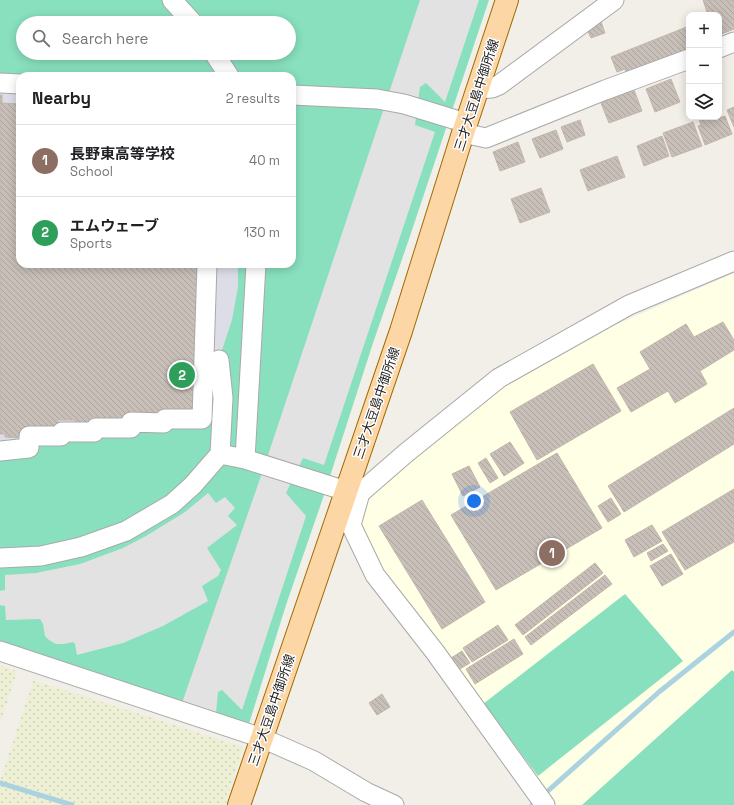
<!DOCTYPE html>
<meta charset="utf-8">
<style>
body{margin:0;font-family:"Space Grotesk","Noto Sans JP",sans-serif;background:#f2f2f2;color:#202124}
.controls{position:absolute;right:12px;top:12px;display:grid;overflow:hidden;border-radius:8px;box-shadow:0 2px 10px #0003}
.controls button{width:36px;height:36px;display:grid;place-items:center;padding:0;border:0;border-bottom:1px solid #e0e0e0;background:#fff;color:#202124;font:20px sans-serif}
.you{position:absolute;left:474px;top:501px;width:14px;height:14px;margin:-10px;border:3px solid #fff;border-radius:50%;background:#1a73e8;box-shadow:0 0 0 6px #1a73e833}
.badge{display:grid;place-items:center;width:26px;height:26px;border-radius:50%;background:#db2777;color:#fff;font-size:13px;font-weight:700}
.pin{position:absolute;translate:-50% -50%;border:2px solid #fff;box-shadow:0 1px 4px #0006}
.list{margin:0;padding:0;list-style:none}
h2{display:flex;justify-content:space-between;align-items:center;height:52px;margin:0;padding:0 16px;font-size:17px}
h2 small{font-size:13px;font-weight:400;color:#757577}
.list li{display:grid;grid-template-columns:26px 1fr auto;gap:12px;align-items:center;box-sizing:border-box;height:72px;padding:0 16px;border-top:1px solid #e0e0e0}
.list b{display:block;font-size:15px;white-space:nowrap}
.list p{margin:0;font-size:13px;white-space:nowrap;color:#757577}
.list em{font-size:13px;font-style:normal;color:#757577}
.icon{flex:none;width:22px;height:22px;fill:none;stroke:currentColor;stroke-width:2;stroke-linecap:round;stroke-linejoin:round}
.map{position:relative;flex:none;width:734px;height:805px;overflow:hidden}
.search{position:absolute;background:#fff;box-shadow:0 2px 10px #0003;left:16px;top:16px;width:280px;height:44px;display:flex;align-items:center;gap:10px;box-sizing:border-box;padding:0 14px;border-radius:22px;color:#757577;font-size:15px}
.panel{position:absolute;background:#fff;box-shadow:0 2px 10px #0003;left:16px;top:72px;width:280px;height:196px;border-radius:12px}
.map>svg:first-child{display:block}
.education{fill:#ffffe5}
.farmland{fill:url(#farmland-dots)}
.pitch{fill:#88e0be;fill-rule:evenodd}
.parking{fill:#e2e2e2}
.plaza{fill:#dddde8}
.lines{fill:none;stroke-linecap:round;stroke-linejoin:round}
.stream{stroke:#aad3df;stroke-width:5}
.building{fill:url(#building-back-hatch);stroke:#c4b6ab}
.minor-casing{stroke:#a9a9a9;stroke-width:21}
.major-casing{stroke:#a06b00;stroke-width:24}
.minor{stroke:#fff;stroke-width:19}
.major{stroke:#fcd6a4;stroke-width:22}
.labels{text-anchor:middle;stroke-width:3;stroke-linejoin:round;paint-order:stroke}
.street-label{font-size:13px;fill:#222;stroke:#fff}
</style>
<div class="map">
<svg width="734" height="805" viewBox="0 0 734 805">
<defs>
<pattern id="farmland-dots" width="8" height="8" patternUnits="userSpaceOnUse"><rect width="8" height="8" fill="#eef0d5"/><path d="M2 2h.1M6 6h.1" fill="none" stroke="#ccceb7" stroke-width="1.8" stroke-linecap="round"/></pattern>
<pattern id="building-back-hatch" width="6" height="6" patternUnits="userSpaceOnUse"><rect width="6" height="6" fill="#c7bfb8"/><path d="M-1 5l2 2M0 0l6 6M5-1l2 2" fill="none" stroke="#aba49e"/></pattern>
</defs>
<rect width="100%" height="100%" fill="#f2efe9"/>
<path class="education" d="M734 273V805H554L381 573 355 523 364 504 390 478 502 383 590 336Z"/>
<path class="farmland" d="M0 666 17 671 0 725Z
M33 680 243 747 225 805H0V781Z"/>
<path class="pitch" d="M0 0H489L409 239 373 343 323 498 286 605 248 727 0 644ZM23 23H289V53H23ZM20 76H292V264H20Z
M625 594 683 661 538 776 483 704Z
M732 670 734 672V805H582Z"/>
<path class="parking" d="M420 0H479L445 102 426 83 420 87 415 125 435 132 324 465 303 458 286 493 306 516 242 710 222 690 218 692 216 713 182 703 263 470Z
M208 493 216 503 225 497 235 508 228 516 237 525 207 548 221 570 218 576 202 586 208 601 163 626 123 643 77 655 75 644 73 642 64 644H56L49 640 45 636 43 624 40 619 6 620 5 606 0 605V591L5 590V575L36 573 80 564 123 548 146 536 185 512Z"/>
<path class="plaza" d="M0 79 20 80V104L2 103V95H0Z
M202 264H238V287L232 320 215 371 205 422 37 440V454L1 455 0 459V434H5L6 437 23 438 57 433 58 420H75V427H91V417L112 418V424L126 412H146V418Z"/>
<g class="lines">
<path class="stream" d="M0 783 72 805
M532 805 659 692 734 632"/>
</g>
<path class="building" d="M703 0H734V29L719 35V15H708Z
M600 19 605 33 591 38 585 25Z
M689 26V52L627 75 625 69 617 72 611 57Z
M671 79 680 102 655 112 646 89Z
M634 90 642 111 609 123 601 103Z
M0 95H2V103L20 104V264H202L197 414 146 419V412H126L125 424H111L112 418 91 417V427H75V420H58L57 433 23 438 5 437V434H0Z
M734 107V127L727 110Z
M725 116 732 134 705 145 698 126 701 125 699 119 703 117 719 118Z
M580 120 585 135 567 142 561 127Z
M693 122 702 146 672 157 663 133Z
M556 130 563 149 540 158 532 139Z
M662 136 669 156 644 166 637 146Z
M518 142 525 162 500 171 493 152Z
M617 156 625 177 588 191 580 170Z
M541 188 550 212 520 223 511 199Z
M723 322 734 340V350L700 371 707 384 675 403 668 391 631 412 617 388 650 369 640 352 686 324 694 337Z
M593 364 621 411 537 460 510 412Z
M734 408V444L624 512 608 486Z
M510 442 524 463 504 476 490 454Z
M557 453 602 528 496 590 451 515Z
M486 458 498 478 490 483 478 463Z
M469 466 480 487 463 496 452 474Z
M734 489V542L685 570 662 532Z
M611 498 621 514 608 522 598 506Z
M422 500 485 602 442 629 379 526Z
M652 525 662 541 634 557 625 540Z
M663 544 668 551 651 561 647 553Z
M671 554 683 574 662 586 650 566Z
M595 563 603 573 523 635 515 625Z
M605 575 612 584 531 645 525 637Z
M498 625 508 640 472 662 463 648Z
M514 639 523 654 475 684 466 669Z
M462 651 470 663 458 670 451 658Z
M382 694 390 707 377 715 369 703Z"/>
<g class="lines">
<g class="minor-casing">
<path id="minor" d="M172 0 193 23
M719 48 734 42
M214 53 229 76
M0 83 20 84
M477 89 492 88 499 85 614 0
M292 95 377 99 404 104 466 123
M463 133 486 138 605 90 689 59
M0 451 29 448V436H61L62 432H94L96 428H131V422L164 423 165 419H202L207 264
M220 454 245 459 346 491 360 493 406 453 499 378 629 305 734 261
M245 459 256 264
M360 493 351 525 375 575 435 652 545 805
M0 558 41 556 81 547 126 531 172 504 193 485 220 454 223 398 219 360
M0 651 262 738 314 761 366 792 394 805"/>
</g>
<g class="major-casing">
<path id="major" d="M239 805 401 331 463 133 507 0"/>
</g>
<use href="#minor" class="minor"/>
<use href="#major" class="major"/>
</g>
<g class="labels">
<g class="street-label">
<text transform="translate(476 95) rotate(-72)" y="5">三才大豆島中御所線</text>
<text transform="translate(376 403) rotate(-71)" y="5">三才大豆島中御所線</text>
<text transform="translate(271 710) rotate(-71)" y="5">三才大豆島中御所線</text>
</g>
</g>
</svg>
<div class="controls">
<button>+</button>
<button>−</button>
<button><svg class="icon" aria-label="layers" viewBox="0 0 24 24"><path d="M12 4l9 5-9 5-9-5zM3 14l9 5 9-5"/></svg></button>
</div>
<div class="you"></div>
<div class="pin badge" style="left:552px;top:553px;background:#8d6e63">1</div>
<div class="pin badge" style="left:182px;top:375px;background:#2e9e5b">2</div>
<div class="search"><svg class="icon" aria-label="search" viewBox="0 0 24 24"><circle cx="10" cy="10" r="6"/><path d="M15 15l6 6"/></svg>Search here</div>
<section class="panel">
<h2>Nearby<small>2 results</small></h2>
<ul class="list">
<li><span class="badge" style="background:#8d6e63">1</span><div><b>長野東高等学校</b><p>School</p></div><em>40 m</em></li>
<li><span class="badge" style="background:#2e9e5b">2</span><div><b>エムウェーブ</b><p>Sports</p></div><em>130 m</em></li>
</ul>
</section>
</div>
